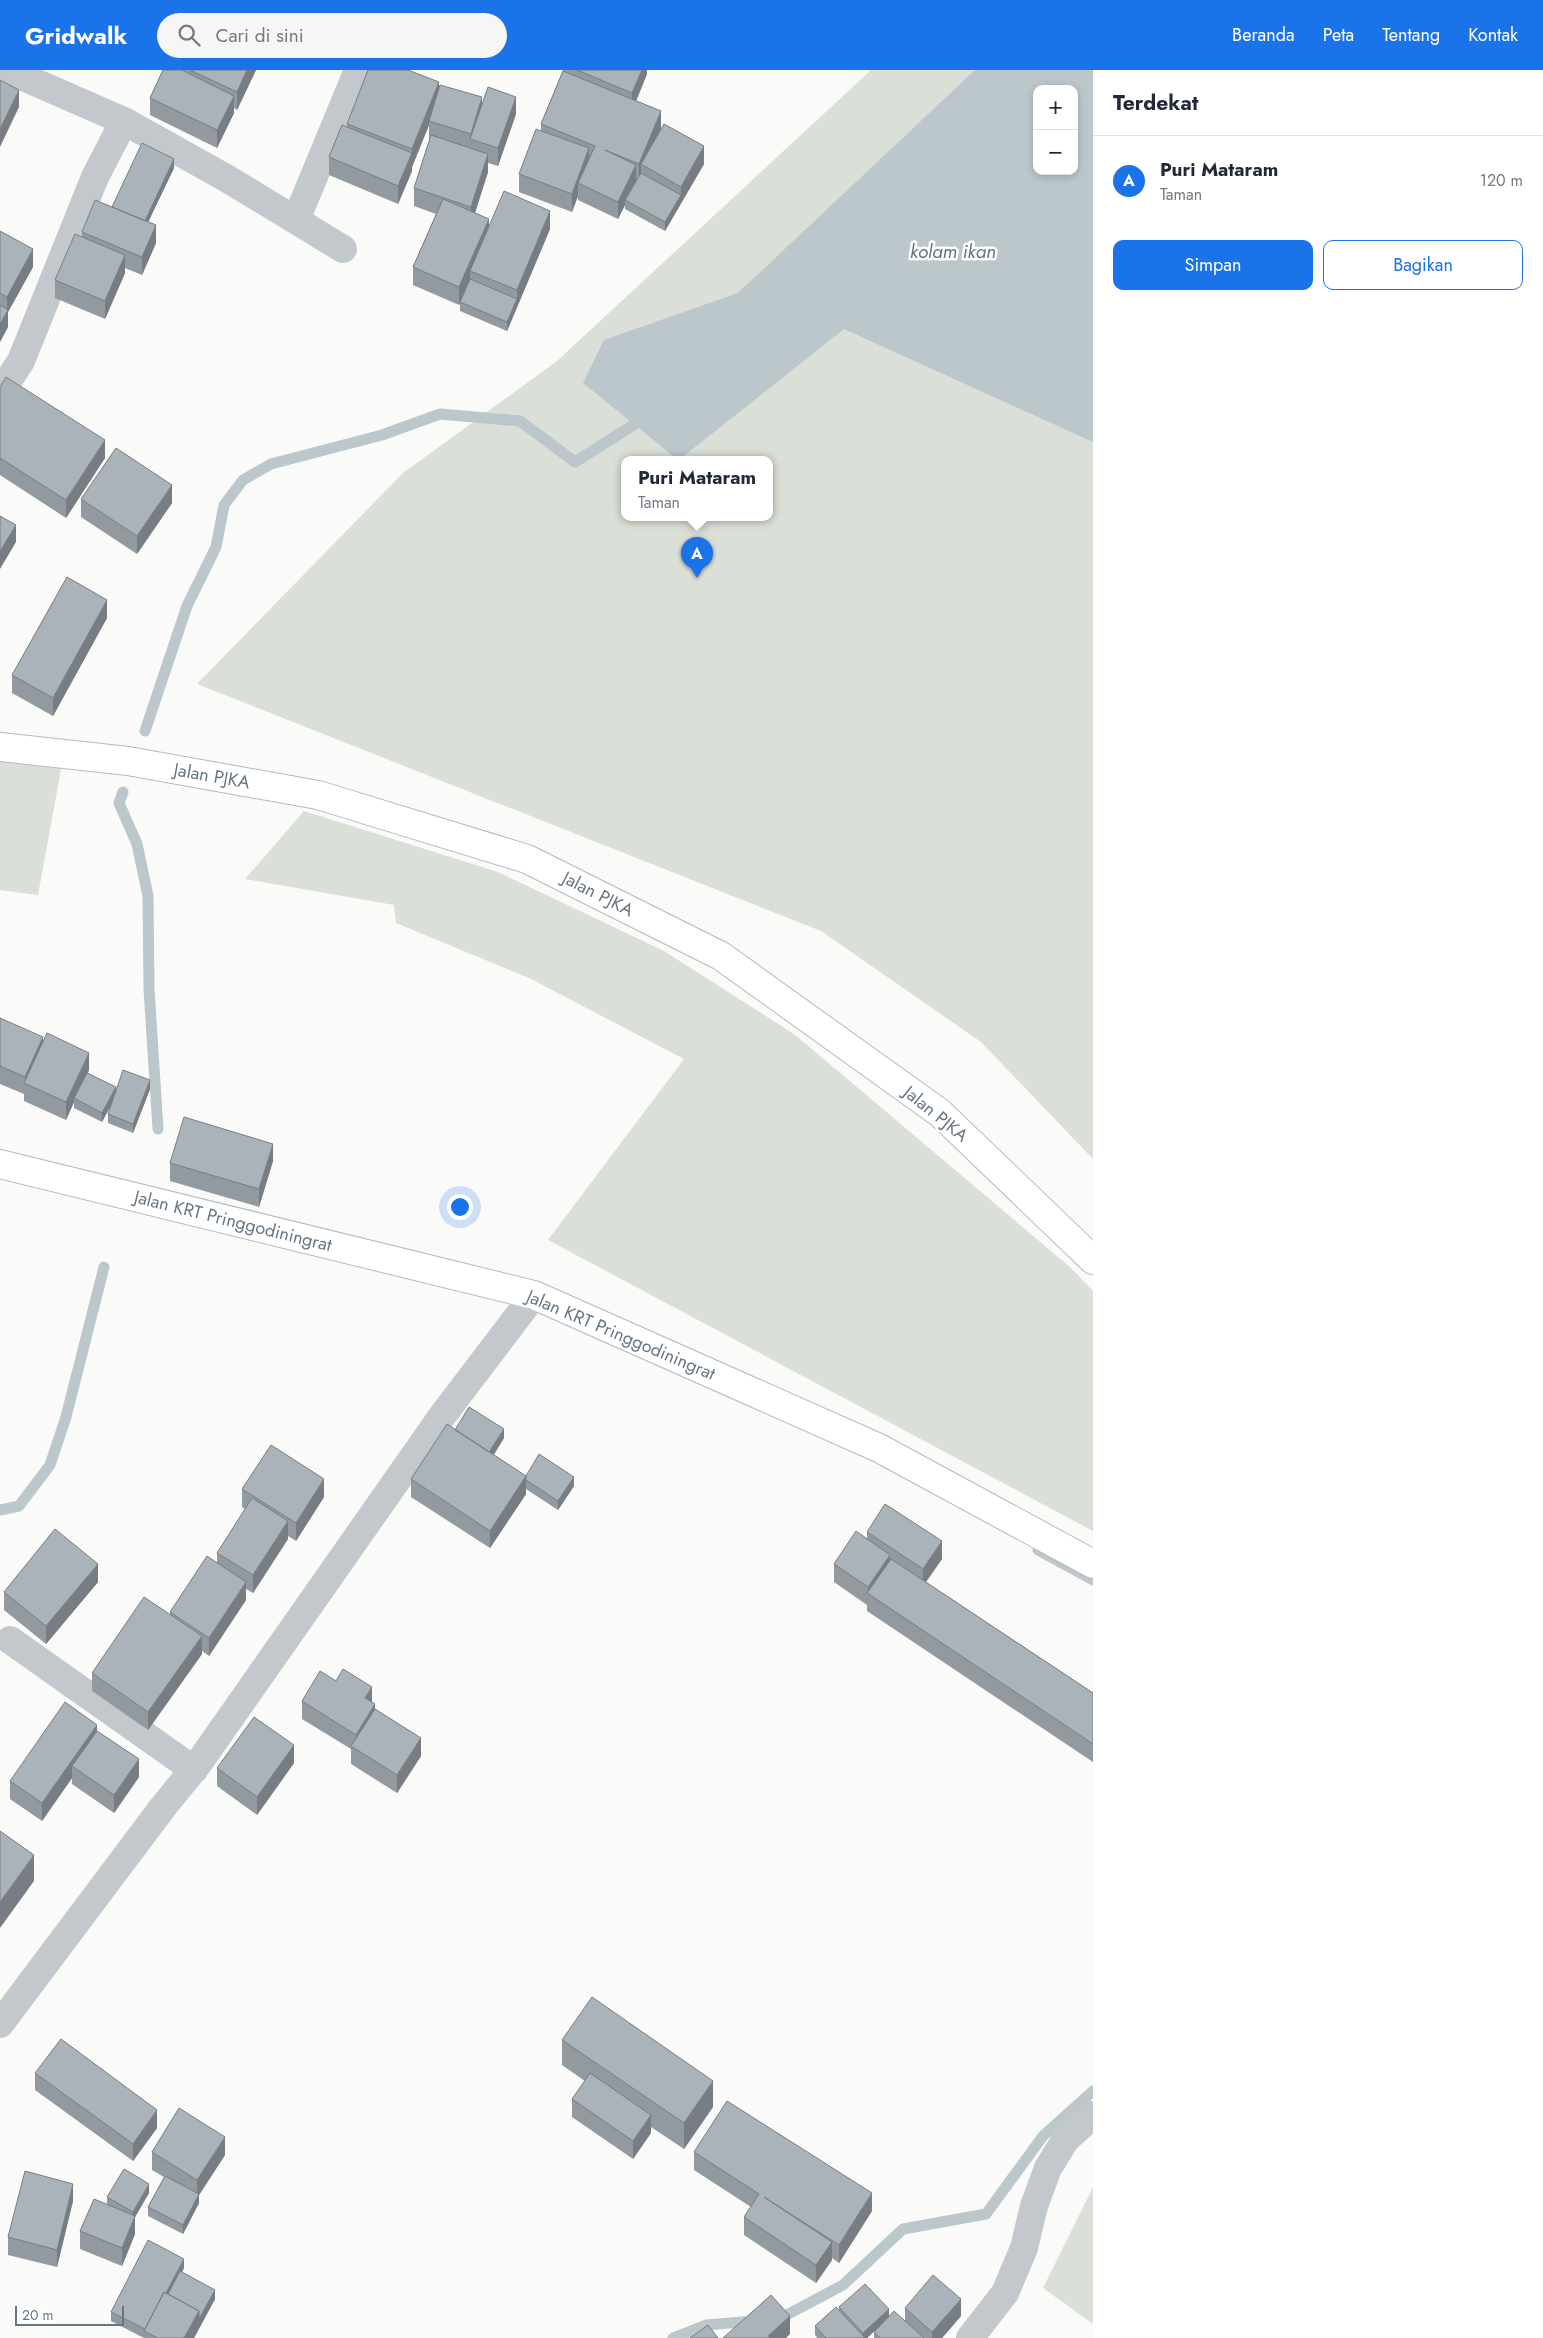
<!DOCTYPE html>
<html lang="id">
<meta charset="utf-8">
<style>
body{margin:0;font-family:Jost,sans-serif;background:#f6f6f7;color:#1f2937}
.controls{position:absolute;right:15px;top:15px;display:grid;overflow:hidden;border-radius:10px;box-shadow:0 2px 8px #0003}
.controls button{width:45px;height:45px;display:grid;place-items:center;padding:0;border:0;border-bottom:1px solid #e0e1e3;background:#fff;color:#1f2937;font:25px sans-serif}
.scale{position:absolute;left:15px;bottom:12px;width:109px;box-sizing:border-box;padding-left:5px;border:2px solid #657683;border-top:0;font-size:14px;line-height:18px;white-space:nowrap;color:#657683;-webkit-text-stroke:4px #fff;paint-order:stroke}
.you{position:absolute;left:459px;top:1136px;width:18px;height:18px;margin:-12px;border:4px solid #fff;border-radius:50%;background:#1a73e8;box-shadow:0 0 0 8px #1a73e833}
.badge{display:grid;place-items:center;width:32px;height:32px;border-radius:50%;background:#1a73e8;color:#fff;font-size:16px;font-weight:700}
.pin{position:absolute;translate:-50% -41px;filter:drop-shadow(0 1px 2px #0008)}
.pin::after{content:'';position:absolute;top:26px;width:18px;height:15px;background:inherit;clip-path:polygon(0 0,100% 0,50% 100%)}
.popup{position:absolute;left:621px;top:386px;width:152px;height:65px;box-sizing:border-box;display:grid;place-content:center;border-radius:10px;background:#fff;filter:drop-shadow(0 1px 4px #0005);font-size:16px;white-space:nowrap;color:#747a83}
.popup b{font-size:19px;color:#1f2937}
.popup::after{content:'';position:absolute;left:50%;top:100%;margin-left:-10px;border:10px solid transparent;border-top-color:#fff}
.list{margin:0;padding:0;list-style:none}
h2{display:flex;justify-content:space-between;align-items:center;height:65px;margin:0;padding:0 20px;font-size:21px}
h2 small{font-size:16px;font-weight:400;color:#747a83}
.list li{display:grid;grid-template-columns:32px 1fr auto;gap:15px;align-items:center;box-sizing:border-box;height:90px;padding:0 20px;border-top:1px solid #e0e1e3}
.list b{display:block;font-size:19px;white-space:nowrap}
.list p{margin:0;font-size:16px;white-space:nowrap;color:#747a83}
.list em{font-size:16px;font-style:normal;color:#747a83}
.actions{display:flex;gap:10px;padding:15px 20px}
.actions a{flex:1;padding:11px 0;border:1px solid #1a73e8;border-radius:10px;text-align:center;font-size:18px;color:#1a73e8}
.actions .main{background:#1a73e8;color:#fff}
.icon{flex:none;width:28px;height:28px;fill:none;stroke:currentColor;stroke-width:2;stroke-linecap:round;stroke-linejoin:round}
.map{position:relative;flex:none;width:1093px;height:2268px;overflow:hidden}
header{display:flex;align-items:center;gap:30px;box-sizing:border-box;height:70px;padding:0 25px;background:#1a73e8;color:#fff}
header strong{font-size:24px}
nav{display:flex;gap:28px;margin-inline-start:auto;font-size:18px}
.search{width:350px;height:45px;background:#f6f6f7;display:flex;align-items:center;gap:12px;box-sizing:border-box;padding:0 18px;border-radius:28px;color:#747a83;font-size:19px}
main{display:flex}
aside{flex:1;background:#fff}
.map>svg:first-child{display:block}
.green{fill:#dadfd7;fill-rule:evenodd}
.water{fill:#bbc7cb;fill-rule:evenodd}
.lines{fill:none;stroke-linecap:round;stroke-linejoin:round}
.stream{stroke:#bbc7cb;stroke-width:11}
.secondary-casing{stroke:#b3babf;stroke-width:30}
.minor{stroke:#c3c8cc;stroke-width:28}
.secondary{stroke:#fff;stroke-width:28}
.wall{fill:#929a9f}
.shaded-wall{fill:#777d82}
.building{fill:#aab3b9;stroke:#777d82}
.labels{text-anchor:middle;stroke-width:5;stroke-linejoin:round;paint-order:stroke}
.street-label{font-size:18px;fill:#657683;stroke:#fff}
.water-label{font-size:19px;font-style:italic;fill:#60757c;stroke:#fff}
</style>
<header>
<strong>Gridwalk</strong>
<div class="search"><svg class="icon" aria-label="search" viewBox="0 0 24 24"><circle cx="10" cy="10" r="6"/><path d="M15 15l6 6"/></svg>Cari di sini</div>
<nav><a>Beranda</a><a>Peta</a><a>Tentang</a><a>Kontak</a></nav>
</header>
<main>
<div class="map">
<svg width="1093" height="2268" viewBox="0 0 1093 2268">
<rect width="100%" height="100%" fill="#fafaf8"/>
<path class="green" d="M871 0H1093V1089L981 972 821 861 197 614 403 403 557 291ZM1037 19H1074V101H1037ZM624 389H770V447H624Z
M0 677 64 683 38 825 0 820Z
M304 741 498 802 664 881 794 964 1070 1197 1093 1221V1461L548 1170 684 989 531 909 396 853 394 835 245 809Z
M1093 2117V2254L1043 2218Z"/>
<path class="water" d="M975 0H1093V372L844 259 680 389H677L583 313 604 270 738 223ZM1037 19H1074V101H1037Z"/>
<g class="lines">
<path class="stream" d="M145 661 187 536 216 477 224 435 243 410 271 394 382 365 440 344 520 351 575 392 646 347
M123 722 119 733 137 774 148 826 149 919 158 1059
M0 1440 19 1436 50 1395 66 1347 104 1197
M1038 1480 1093 1510
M775 2248H781L843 2215 903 2159 986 2144 1043 2066 1093 2021
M673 2268 706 2255 754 2251"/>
<g class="secondary-casing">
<path id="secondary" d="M0 677 128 691 318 725 527 789 721 886 940 1043 1093 1190
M0 1094 534 1225 879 1378 1093 1494"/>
</g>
<path class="minor" d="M124 51 226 108 343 179
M296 150 358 0
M0 323 21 291 95 107 124 51 7 0
M10 1570 194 1700
M0 1954 163 1737 198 1694 442 1346 534 1225
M970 2268 1005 2223 1024 2178 1034 2136 1048 2098 1066 2069 1093 2045"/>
<use href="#secondary" class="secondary"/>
</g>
<path class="wall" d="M163 0H256L237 40 234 38V43L217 78 150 45V28Z
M563 0H647V4L636 31 660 60 704 94 665 161 625 139V135L618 149 578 130V126L572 142 519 122V104L541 61V54Z
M439 19 482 35 516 44 498 96 488 93V102L475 143 489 156 550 159 507 261 460 241V233L459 235 413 215V197L436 144 414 136V118L430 69H429V55L412 97V101L398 134 329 105V87L347 57V54Z
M174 98 148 152 156 173 142 205 125 198V203L105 249 55 228V210L82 167V162L112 137Z
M0 161 33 197 8 242V257L0 272Z
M0 317 105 388 66 448 0 405Z
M81 429 172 433 137 484 81 447Z
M107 548 53 646 12 623V605Z
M0 948 43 972 89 1000 88 1003 116 1022 150 1019 133 1063 108 1053V1044L110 1036 102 1052 74 1038V1032L66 1050 24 1031V1024L0 1014Z
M273 1091 259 1137 170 1111V1093Z
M455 1360 504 1368 494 1385 526 1406 574 1416 558 1440 526 1419V1424L490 1478 411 1427V1409Z
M242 1419 324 1427 296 1471 288 1466V1469L253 1523 246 1519V1530L209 1586 202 1581V1584L148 1660 92 1621V1603L170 1544V1542L217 1493V1483L245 1439 242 1437Z
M867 1462 942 1489 926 1512 1093 1623V1692L867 1541V1535L834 1512V1494L867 1468Z
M98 1512 46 1574 4 1540V1522Z
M302 1631 372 1632 375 1639 421 1686 397 1723 351 1694V1679L302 1649Z
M97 1661 139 1707 114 1743 72 1714V1708L42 1751 10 1729V1711Z
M294 1693 257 1745 217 1716V1698Z
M562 1970 713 2037 684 2079 651 2057V2063L633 2089 572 2047V2029L585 2011 562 1995Z
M35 2003 157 2058 133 2091 35 2020Z
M152 2082 225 2085 199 2125V2133L183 2164 148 2146V2137L164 2107 152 2100Z
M694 2082 872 2141 839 2193 832 2188V2190L816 2213 744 2165V2147L751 2137 694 2100Z
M149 2123 135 2147V2164L122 2196 80 2179V2161L107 2135V2127Z
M73 2131 57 2197 8 2185V2167Z
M184 2198 182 2202 215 2229 194 2268H144L111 2251V2242Z
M839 2237 889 2246 905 2251V2238L961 2246 942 2268H874V2261L867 2268H816L817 2267 815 2265V2256L839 2241Z"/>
<path class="shaded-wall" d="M247 0H256L237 40V22Z
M642 0H647V4L632 41V23Z
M439 12V30L429 51V55L412 97V79Z
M19 20V37L0 77V59Z
M234 26V43L217 78V60Z
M482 27V45L471 69V64Z
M516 27V44L498 96V78Z
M661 41V59L641 94V107L639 112V94Z
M704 76V94L665 161V152L681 125V117Z
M589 78V96L578 113V126L572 142V124Z
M412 83V101L398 134V116Z
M488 84V102L471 155V137Z
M174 89V98L142 165V156Z
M636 95V113L625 130V135L618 149V132Z
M550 141V159L507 261V252L517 229V220Z
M489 149V167L470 201V210L459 235V217Z
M156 155V173L142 205V187Z
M33 179V197L8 242V257L0 272V254L7 242V227Z
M125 185V203L105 249V231Z
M105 370V388L66 448V430Z
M172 415V433L137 484V466Z
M16 455V472L0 499V481Z
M107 530V548L53 646V628Z
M43 967V985L25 1013V1007Z
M89 983V1000L76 1029 74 1028V1032L66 1050V1032Z
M150 1010V1019L133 1063V1054Z
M116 1017V1026L102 1052V1043Z
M273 1074V1091L259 1137V1119Z
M504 1359V1368L487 1394V1385Z
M526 1406V1424L490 1478V1461Z
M574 1407V1416L558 1440V1431Z
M324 1409V1427L296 1471V1453Z
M288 1451V1469L253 1523V1505Z
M942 1471V1489L923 1516V1499Z
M890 1485V1503L868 1523V1517Z
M98 1494V1512L46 1574V1556Z
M246 1512V1530L209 1586V1568Z
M202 1566V1584L148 1660V1642Z
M372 1617V1635L365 1628Z
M375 1634V1652L356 1679V1665Z
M97 1655V1673L72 1696V1708L42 1751V1733Z
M421 1668V1686L397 1723V1705Z
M294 1675V1693L257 1745V1727Z
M139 1689V1707L114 1743V1725Z
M34 1785V1811L0 1858V1832Z
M713 2011V2037L684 2079V2053Z
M157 2040V2058L133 2091V2074Z
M651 2045V2063L633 2089V2071Z
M225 2067V2085L199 2125V2133L183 2164V2155L197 2128V2110Z
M73 2114V2131L57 2197V2180Z
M149 2114V2123L135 2147V2164L122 2196V2178L133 2151V2142Z
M872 2123V2141L839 2193V2175Z
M832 2172V2190L816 2213V2195Z
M184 2189V2198L166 2232 147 2260Z
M215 2220V2229L194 2268H184L199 2241Z
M961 2229V2246L942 2268H932V2262Z
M889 2239V2248L867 2268H863V2263Z
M790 2246V2264L786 2268H768V2266Z"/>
<path class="building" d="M163 0H182L234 26 217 60 150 28Z
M190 0H247L237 22Z
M368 0H408L439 12 412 79 347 54Z
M577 0H642L632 23Z
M563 1 661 41 639 94 605 80 636 95 618 132 578 113 595 76 541 54Z
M0 10 19 20 0 59Z
M440 15 482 27 471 64 429 51Z
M488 17 516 27 498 78 470 69Z
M664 54 704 76 681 117 641 94Z
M342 55 412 83 398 116 329 87Z
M536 59 589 78 572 124 519 104Z
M431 65 488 84 471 137 414 118Z
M142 73 174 89 145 151 112 137Z
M641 103 681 125 665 152 625 130Z
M504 121 550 141 517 220 470 201Z
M443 129 489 149 459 217 413 197Z
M95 130 156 155 142 187 82 162Z
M0 161 33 179 7 227 0 223Z
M75 164 125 185 105 231 55 210Z
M470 209 517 229 507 252 460 232Z
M0 235 8 240 0 254Z
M6 307 105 370 66 430 0 388V317Z
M116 378 172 415 137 466 81 429Z
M0 446 16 455 0 481Z
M67 507 107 530 53 628 12 605Z
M0 948 43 967 25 1007 0 996Z
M47 963 89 983 66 1032 24 1013Z
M123 1000 150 1010 133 1054 108 1044Z
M87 1003 116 1017 102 1043 74 1028Z
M184 1047 273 1074 259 1119 170 1093Z
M469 1337 504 1359 489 1382 455 1360Z
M447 1354 526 1406 490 1461 411 1409Z
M271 1375 324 1409 296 1453 242 1419Z
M539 1384 574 1407 558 1431 526 1410V1406Z
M252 1428 288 1451 253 1505 217 1483Z
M885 1434 942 1471 923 1499 867 1462Z
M55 1459 98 1494 46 1556 4 1522Z
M856 1461 890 1485 868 1517 834 1494Z
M207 1486 246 1512 209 1568 170 1542Z
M891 1489 1093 1623V1674L867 1523Z
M144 1527 202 1566 148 1642 92 1603Z
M343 1599 372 1617 365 1628 375 1634 356 1665 302 1631 320 1601 336 1611Z
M65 1632 97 1655 42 1733 10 1711Z
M375 1639 421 1668 397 1705 351 1676Z
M254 1647 294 1675 257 1727 217 1698Z
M97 1661 139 1689 114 1725 72 1696Z
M0 1761 34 1785 0 1832Z
M592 1927 713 2011 684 2053 562 1970Z
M61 1969 157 2040 133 2074 35 2003Z
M590 2003 651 2045 633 2071 572 2029Z
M727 2031 872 2123 839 2175 764 2127 832 2172 816 2195 744 2147 759 2124 694 2082Z
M179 2038 225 2067 197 2110 152 2082Z
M124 2099 149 2114 133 2142 107 2127Z
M25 2101 73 2114 57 2180 8 2167Z
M165 2106 199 2124 183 2155 148 2137Z
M94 2129 135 2146 122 2178 80 2161Z
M148 2170 184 2189 166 2223 164 2222 145 2259 111 2242Z
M180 2201 215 2220 199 2249V2241L168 2224Z
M933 2205 961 2229 932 2262 905 2238Z
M865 2214 889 2239 863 2263 839 2237Z
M164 2222 199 2241 184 2268H158L144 2261Z
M771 2225 790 2246 768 2266 770 2268H723Z
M836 2237 864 2267 863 2268H826L815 2256Z
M894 2241 924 2268H880L874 2262Z
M708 2255 718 2268H690Z"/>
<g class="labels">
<g class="street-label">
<text transform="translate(212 706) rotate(10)" y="6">Jalan PJKA</text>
<text transform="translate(598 824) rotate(27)" y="6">Jalan PJKA</text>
<text transform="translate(936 1044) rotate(39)" y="6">Jalan PJKA</text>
<text transform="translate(233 1151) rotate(14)" y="6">Jalan KRT Pringgodiningrat</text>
<text transform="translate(621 1265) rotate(23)" y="6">Jalan KRT Pringgodiningrat</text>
</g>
<g class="water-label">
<text x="953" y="188">kolam ikan</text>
</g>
</g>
</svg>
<div class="controls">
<button>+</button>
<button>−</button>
</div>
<div class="scale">20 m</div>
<div class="you"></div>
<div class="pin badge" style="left:697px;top:508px">A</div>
<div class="popup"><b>Puri Mataram</b>Taman</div>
</div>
<aside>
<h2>Terdekat<small></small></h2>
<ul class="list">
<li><span class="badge">A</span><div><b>Puri Mataram</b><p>Taman</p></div><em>120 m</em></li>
</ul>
<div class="actions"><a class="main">Simpan</a><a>Bagikan</a></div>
</aside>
</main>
